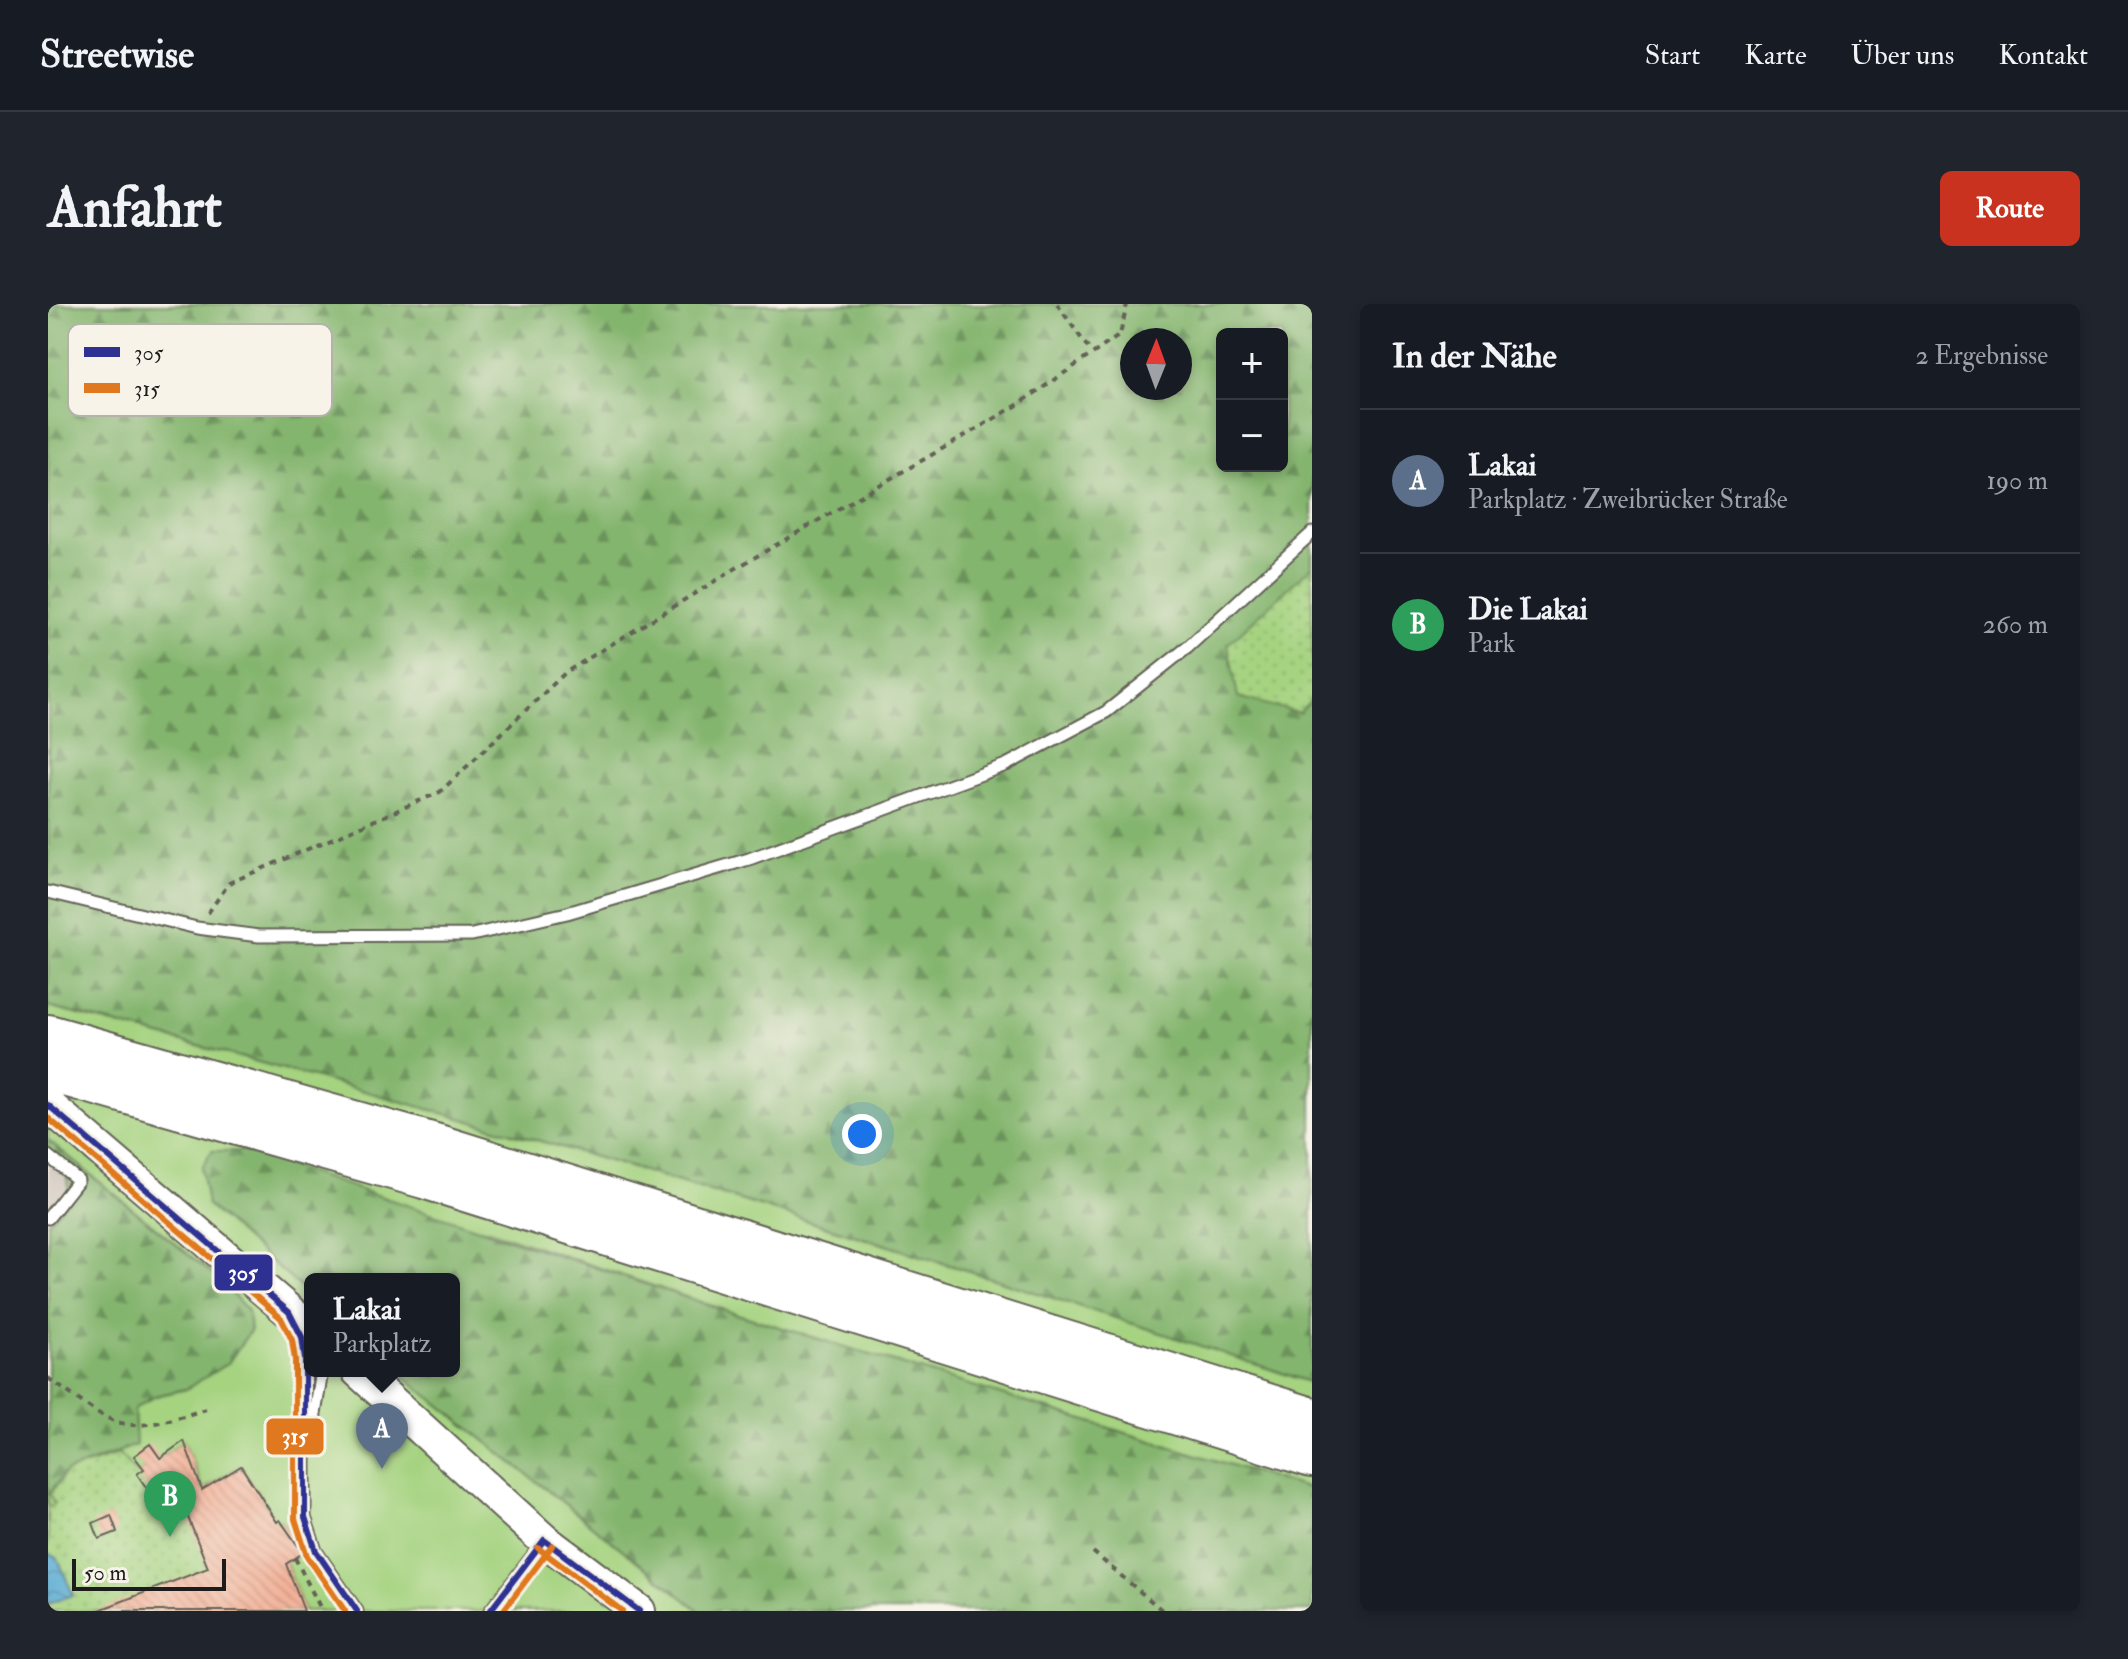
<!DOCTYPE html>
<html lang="de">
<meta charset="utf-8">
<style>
body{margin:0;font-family:"IM FELL Double Pica",serif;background:#20242c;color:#f1f3f6}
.controls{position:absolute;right:24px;top:24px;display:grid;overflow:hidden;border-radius:12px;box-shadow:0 4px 12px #0003}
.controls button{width:72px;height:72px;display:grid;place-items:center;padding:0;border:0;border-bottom:2px solid #363941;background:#171b24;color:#f1f3f6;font:40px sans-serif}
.compass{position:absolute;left:1072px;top:24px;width:72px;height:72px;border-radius:50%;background:#171b24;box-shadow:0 4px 12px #0003;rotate:1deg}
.scale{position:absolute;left:24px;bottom:20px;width:154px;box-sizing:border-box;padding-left:8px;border:4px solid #1c1c1c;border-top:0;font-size:22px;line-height:28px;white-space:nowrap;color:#1c1c1c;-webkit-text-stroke:6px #f7f3e8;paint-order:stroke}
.you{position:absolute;left:814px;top:830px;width:28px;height:28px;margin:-20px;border:6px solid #fff;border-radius:50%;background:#1a73e8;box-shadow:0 0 0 12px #1a73e833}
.badge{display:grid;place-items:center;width:52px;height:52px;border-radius:50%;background:#c8321e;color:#fff;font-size:26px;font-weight:700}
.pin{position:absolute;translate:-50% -66px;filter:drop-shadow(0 2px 4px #0008)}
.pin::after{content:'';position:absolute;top:42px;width:28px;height:24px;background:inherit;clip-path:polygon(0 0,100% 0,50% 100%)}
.popup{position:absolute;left:256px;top:969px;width:156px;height:104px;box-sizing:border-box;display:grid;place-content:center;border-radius:12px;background:#171b24;filter:drop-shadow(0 2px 6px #0005);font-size:26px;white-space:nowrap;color:#9ea1a6}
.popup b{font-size:30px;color:#f1f3f6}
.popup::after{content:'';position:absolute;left:50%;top:100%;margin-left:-16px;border:16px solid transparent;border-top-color:#171b24}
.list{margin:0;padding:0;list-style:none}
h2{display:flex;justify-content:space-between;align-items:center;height:104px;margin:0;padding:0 32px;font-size:34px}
h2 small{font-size:26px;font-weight:400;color:#9ea1a6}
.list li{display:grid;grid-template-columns:52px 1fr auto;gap:24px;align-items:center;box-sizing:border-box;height:144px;padding:0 32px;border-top:2px solid #363941}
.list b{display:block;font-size:30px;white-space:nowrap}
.list p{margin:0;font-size:26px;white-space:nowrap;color:#9ea1a6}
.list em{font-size:26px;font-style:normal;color:#9ea1a6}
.map{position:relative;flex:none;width:1264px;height:1307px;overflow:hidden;border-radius:12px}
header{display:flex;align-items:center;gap:48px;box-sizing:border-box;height:112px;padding:0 40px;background:#171b24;border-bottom:2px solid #363941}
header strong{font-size:38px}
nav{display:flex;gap:44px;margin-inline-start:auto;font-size:28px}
.intro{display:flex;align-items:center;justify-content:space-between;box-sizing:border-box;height:192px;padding:0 48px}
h1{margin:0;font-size:56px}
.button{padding:20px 36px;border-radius:12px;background:#c8321e;color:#fff;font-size:28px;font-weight:700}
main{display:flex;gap:48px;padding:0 48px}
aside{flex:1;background:#171b24;border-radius:12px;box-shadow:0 4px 12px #0003}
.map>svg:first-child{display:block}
.industrial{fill:#ccc2b9}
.grass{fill:#a5d380;stroke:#60784e;stroke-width:2}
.forest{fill:url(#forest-firs);stroke:#506845;stroke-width:2;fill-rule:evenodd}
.park{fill:url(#park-dots);stroke:#60784e;stroke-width:2}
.water{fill:url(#water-waves);stroke:#3a6478;stroke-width:2}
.building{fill:url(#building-back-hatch)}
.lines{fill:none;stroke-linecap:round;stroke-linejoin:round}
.lane-casing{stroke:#646257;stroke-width:15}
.secondary-casing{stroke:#646257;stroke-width:36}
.highway-casing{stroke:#646257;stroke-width:46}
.path{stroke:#646257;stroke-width:4;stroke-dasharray:6 6;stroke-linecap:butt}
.lane{stroke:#fff;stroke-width:11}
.secondary{stroke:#fff;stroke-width:32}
.highway{stroke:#fff;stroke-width:42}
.bus-1-casing{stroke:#f7f3e8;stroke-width:12}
.bus-2-casing{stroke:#f7f3e8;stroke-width:12}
.bus-1{stroke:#2e3092;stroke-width:6}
.bus-2{stroke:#e0781f;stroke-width:6}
.key{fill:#f7f3e8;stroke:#b5b2ab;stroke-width:2}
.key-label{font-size:22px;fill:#1c1c1c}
.line-badge{stroke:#f7f3e8;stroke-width:3}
.badge-label{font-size:22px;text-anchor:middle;font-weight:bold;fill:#fff}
</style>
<header>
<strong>Streetwise</strong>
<nav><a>Start</a><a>Karte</a><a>Über uns</a><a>Kontakt</a></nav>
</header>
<div class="intro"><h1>Anfahrt</h1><a class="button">Route</a></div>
<main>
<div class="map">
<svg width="1264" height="1307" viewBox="0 0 1264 1307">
<defs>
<pattern id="forest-firs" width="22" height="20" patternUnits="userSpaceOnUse" patternTransform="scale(2)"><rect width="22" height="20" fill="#84b56e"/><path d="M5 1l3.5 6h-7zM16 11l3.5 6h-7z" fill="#6b925a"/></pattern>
<pattern id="park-dots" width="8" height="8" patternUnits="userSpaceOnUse" patternTransform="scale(2)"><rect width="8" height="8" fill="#a5d380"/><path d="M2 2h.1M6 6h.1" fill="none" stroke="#8db56e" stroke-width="1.8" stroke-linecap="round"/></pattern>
<pattern id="water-waves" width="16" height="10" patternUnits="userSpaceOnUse" patternTransform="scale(2)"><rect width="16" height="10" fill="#59abd4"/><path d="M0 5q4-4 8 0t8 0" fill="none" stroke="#498aab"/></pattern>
<pattern id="building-back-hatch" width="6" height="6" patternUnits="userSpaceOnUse" patternTransform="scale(2)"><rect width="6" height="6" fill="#f2b097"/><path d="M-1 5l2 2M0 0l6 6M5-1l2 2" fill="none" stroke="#cf9782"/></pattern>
</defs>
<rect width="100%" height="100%" fill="#f7f3e8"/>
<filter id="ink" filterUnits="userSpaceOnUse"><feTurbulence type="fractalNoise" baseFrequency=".0125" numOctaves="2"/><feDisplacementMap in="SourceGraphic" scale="16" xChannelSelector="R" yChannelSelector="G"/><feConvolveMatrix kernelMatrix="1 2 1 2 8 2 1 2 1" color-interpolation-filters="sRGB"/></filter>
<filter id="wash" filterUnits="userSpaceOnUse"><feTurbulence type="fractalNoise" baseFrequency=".006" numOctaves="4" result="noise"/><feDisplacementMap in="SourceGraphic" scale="32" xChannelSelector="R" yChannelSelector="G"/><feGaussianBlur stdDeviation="1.8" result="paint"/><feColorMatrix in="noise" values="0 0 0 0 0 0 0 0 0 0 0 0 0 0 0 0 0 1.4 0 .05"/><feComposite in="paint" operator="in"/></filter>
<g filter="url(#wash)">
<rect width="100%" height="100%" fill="#eae3c4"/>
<path class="industrial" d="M0 857 18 869 22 895 0 918Z"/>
<path class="grass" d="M0 703C426 811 847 939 1264 1079V1186L676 1006 441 926 159 901 262 992V1067H349L652 1307H0V1191L86 1105 107 1092 138 1085 200 1007 170 974 0 836Z"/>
<path class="forest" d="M0 0H1264V1079C847 939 426 811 0 703ZM1174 30H1234V162H1174ZM1084 36H1132V84H1084Z
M0 836 169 974 200 1007 202 1027 180 1059 138 1085 107 1092 86 1105 88 1141 18 1168 0 1191V918L22 895 18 869 0 857Z
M164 847H195L676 1006 1264 1186V1307H652L349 1067H406V975H262V992L159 901 153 864Z"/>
<path class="park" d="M1264 262V396L1251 409 1190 393 1180 340Z
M136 1137 155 1185 193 1162 228 1217 232 1216 255 1249 238 1259 256 1307H0V1203L7 1199 2 1190 18 1168 71 1150 89 1170Z"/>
<path class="water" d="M0 1250 10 1254 25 1291 0 1300Z"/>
<g id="blocks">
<path class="building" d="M136 1137 154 1186 193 1162 229 1218 232 1216 255 1249 238 1260 256 1307H49L160 1264 126 1178 104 1192 89 1170 96 1165 86 1152 102 1140 112 1154Z
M63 1211 69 1228 51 1235 45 1219Z"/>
</g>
</g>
<g filter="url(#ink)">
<use href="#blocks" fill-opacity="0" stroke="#646257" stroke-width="2"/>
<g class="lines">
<g class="lane-casing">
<path id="lane" d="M0 588 149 624 211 632 424 631 519 609 701 555 958 461 1058 408 1140 343 1264 229
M0 852 30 876 0 914
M251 1027 257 1055V1213L268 1247 309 1307
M262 1141 274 1067
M442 1307 496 1237"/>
</g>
<g class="secondary-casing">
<path id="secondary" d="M0 801 262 1025
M310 1067 496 1236 591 1307"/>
</g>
<g class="highway-casing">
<path id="highway" d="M0 732 390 842 1264 1115
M0 766 376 873 1264 1152"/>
</g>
<path class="path" d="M1009 0 1043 48
M160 609 181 579 392 488 518 368 690 263 968 102 1072 31 1079 0
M0 1074C72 1125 71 1133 158 1105
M1045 1248 1115 1307
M247 1254 274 1307"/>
<use href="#lane" class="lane"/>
<use href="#secondary" class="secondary"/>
<use href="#highway" class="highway"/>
<g class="bus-1-casing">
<path id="bus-1" d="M0 801 241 1008 254 1033 257 1055V1213L268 1247 309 1307
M496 1236 591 1307
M442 1307 496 1236"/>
</g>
<g class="bus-2-casing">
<path id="bus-2" d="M0 814 233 1014 244 1036 247 1056V1215L259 1252 297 1307
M490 1244 574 1307
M455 1307 504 1242"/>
</g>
<use href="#bus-1" class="bus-1"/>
<use href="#bus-2" class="bus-2"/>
</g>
</g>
<rect x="20" y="20" width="264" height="92" rx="12" class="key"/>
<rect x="36" y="43" width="36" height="10" fill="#2e3092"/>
<rect x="36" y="79" width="36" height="10" fill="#e0781f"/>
<g class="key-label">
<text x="86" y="56">305</text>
<text x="86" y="92">315</text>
</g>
<g class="line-badge">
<rect x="165" y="949" width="61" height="39" rx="8" fill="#2e3092"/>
<rect x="217" y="1113" width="60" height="39" rx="8" fill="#e0781f"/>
</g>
<g class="badge-label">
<text x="195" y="976">305</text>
<text x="247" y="1140">315</text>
</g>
</svg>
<div class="controls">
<button>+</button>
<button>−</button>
</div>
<svg class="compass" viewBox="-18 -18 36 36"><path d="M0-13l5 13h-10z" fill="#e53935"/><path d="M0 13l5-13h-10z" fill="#9ea1a6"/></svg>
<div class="scale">50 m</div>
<div class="you"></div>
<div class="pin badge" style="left:334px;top:1165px;background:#5c6f8a">A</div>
<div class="popup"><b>Lakai</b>Parkplatz</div>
<div class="pin badge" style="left:122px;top:1233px;background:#2e9e5b">B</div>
</div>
<aside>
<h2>In der Nähe<small>2 Ergebnisse</small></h2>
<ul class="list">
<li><span class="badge" style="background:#5c6f8a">A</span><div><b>Lakai</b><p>Parkplatz · Zweibrücker Straße</p></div><em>190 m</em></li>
<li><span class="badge" style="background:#2e9e5b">B</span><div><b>Die Lakai</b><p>Park</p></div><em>260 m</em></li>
</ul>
</aside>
</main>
